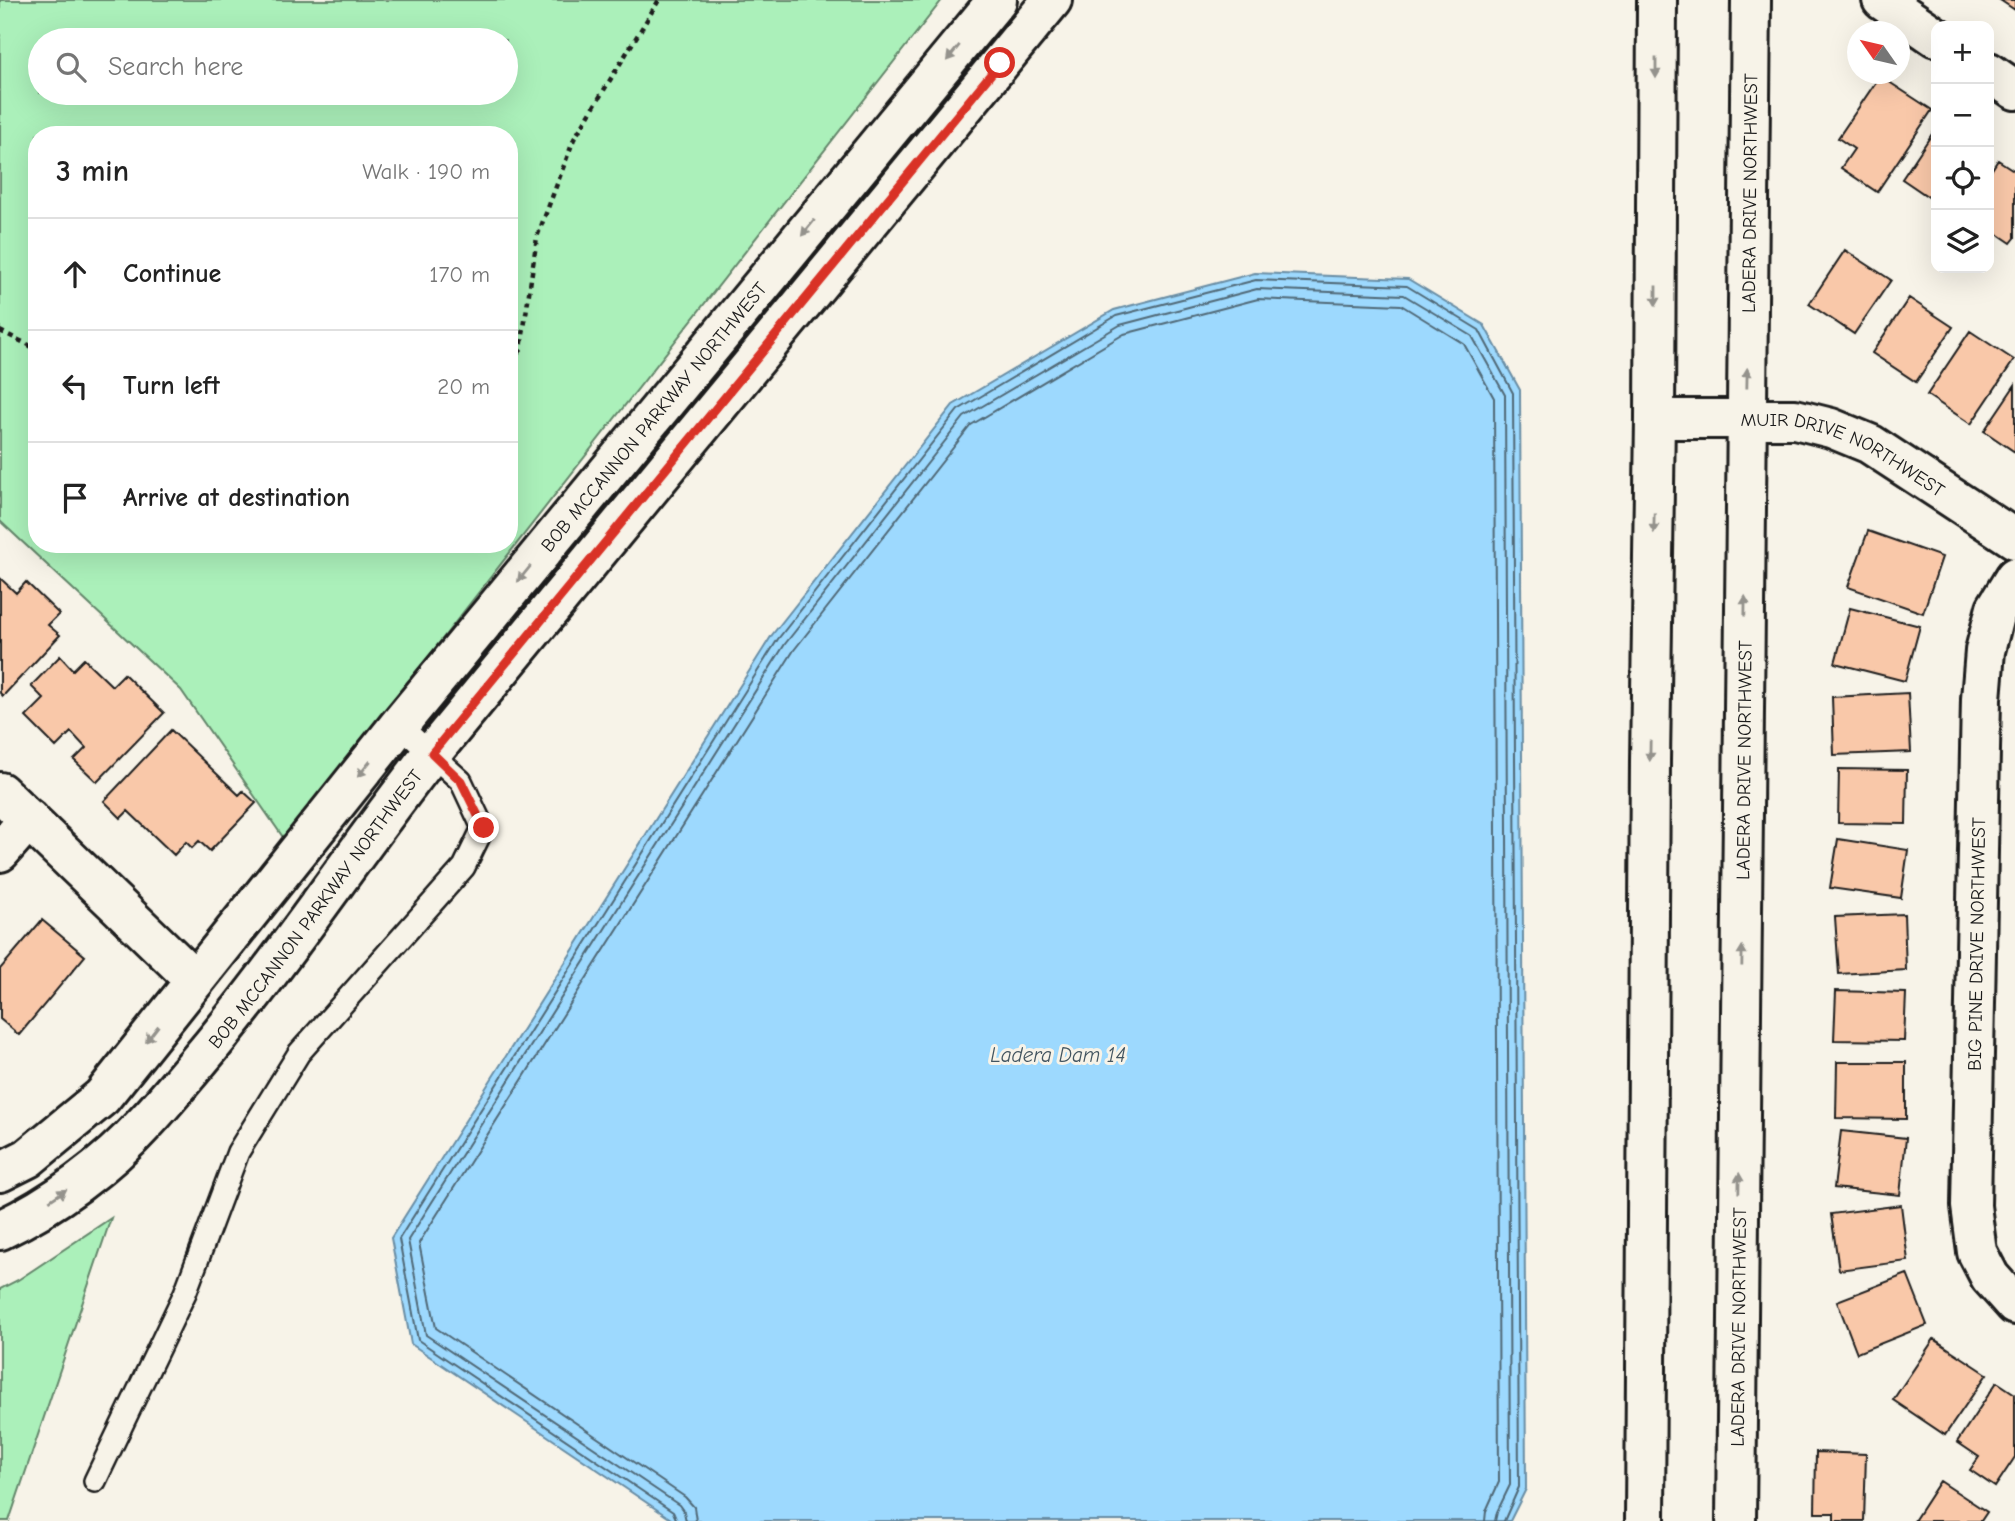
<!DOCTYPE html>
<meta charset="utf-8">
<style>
body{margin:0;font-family:"Comic Neue",sans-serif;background:#f2f2f2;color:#222}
.controls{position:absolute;right:21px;top:21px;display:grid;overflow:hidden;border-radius:14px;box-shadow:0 7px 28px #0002}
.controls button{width:63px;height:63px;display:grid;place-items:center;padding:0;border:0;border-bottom:2px solid #e0e0e0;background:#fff;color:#222;font:35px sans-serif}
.compass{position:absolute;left:1847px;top:21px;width:63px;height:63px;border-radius:50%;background:#fff;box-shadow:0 7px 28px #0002;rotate:304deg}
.stop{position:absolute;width:21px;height:21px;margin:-16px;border:5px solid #d93025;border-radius:50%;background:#fff}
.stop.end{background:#d93025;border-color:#fff;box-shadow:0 2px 7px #0008}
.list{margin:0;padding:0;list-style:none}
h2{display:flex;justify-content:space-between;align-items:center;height:91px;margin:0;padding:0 28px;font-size:30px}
h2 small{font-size:23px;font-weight:400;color:#767676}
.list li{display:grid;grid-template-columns:46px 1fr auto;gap:21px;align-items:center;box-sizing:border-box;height:112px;padding:0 28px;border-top:2px solid #e0e0e0}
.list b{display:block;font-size:26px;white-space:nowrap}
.list em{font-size:23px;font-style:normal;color:#767676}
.icon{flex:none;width:38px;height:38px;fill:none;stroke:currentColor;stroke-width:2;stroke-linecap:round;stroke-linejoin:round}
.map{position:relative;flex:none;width:2015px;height:1521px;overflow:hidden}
.search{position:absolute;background:#fff;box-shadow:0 7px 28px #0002;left:28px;top:28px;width:490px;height:77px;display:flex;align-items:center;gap:18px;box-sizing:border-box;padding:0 24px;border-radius:38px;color:#767676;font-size:26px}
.panel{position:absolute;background:#fff;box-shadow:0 7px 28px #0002;left:28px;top:126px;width:490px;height:427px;border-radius:28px}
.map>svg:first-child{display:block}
.green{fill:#abf0ba;stroke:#64866b;stroke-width:2;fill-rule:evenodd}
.water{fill:#9dd9fe;stroke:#698da4;stroke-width:2}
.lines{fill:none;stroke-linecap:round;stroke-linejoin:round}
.shore{stroke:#506876;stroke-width:2}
.building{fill:#f9c8a9;stroke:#1c1c1c;stroke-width:2}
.lane-casing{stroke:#1c1c1c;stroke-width:26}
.street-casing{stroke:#1c1c1c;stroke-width:44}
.secondary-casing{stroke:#1c1c1c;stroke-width:44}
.path{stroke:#1c1c1c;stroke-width:4.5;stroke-dasharray:5 5;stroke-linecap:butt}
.lane{stroke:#f7f3e8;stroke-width:21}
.street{stroke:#f7f3e8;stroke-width:38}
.secondary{stroke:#f7f3e8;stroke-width:38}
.oneway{fill:#94928c}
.route{stroke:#d93025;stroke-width:9}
.labels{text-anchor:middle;stroke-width:6;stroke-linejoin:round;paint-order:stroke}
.street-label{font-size:19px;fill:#1c1c1c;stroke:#f7f3e8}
.water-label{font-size:21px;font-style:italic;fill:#435560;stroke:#f7f3e8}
</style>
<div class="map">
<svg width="2015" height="1521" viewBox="0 0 2015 1521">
<rect width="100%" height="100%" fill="#f7f3e8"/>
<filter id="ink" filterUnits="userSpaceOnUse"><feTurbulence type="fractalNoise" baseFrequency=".0143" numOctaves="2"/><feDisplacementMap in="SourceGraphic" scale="14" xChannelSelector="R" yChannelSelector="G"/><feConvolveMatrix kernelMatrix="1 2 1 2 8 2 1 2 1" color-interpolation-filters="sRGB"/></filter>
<g filter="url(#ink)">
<path class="green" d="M0 0H942L285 840 181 690 0 521ZM40 40H506V93H40ZM37 135H509V544H37Z
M111 1218 9 1521H0V1289L18 1280Z"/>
<path class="water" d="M1255 273 1408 279 1484 325 1520 390 1526 1489 1510 1521H674L411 1344 391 1238 772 635 953 405 1114 310Z"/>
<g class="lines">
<path class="shore" d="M677 1521 673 1512 418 1340 399 1239 778 639 958 410 1116 316 1256 280 1407 286 1479 330 1513 393 1519 1487 1504 1521
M686 1521 684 1512 679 1505 426 1335 408 1240 785 644 964 417 1120 325 1257 289 1404 295 1472 336 1505 395 1510 1485 1497 1512 1495 1521
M696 1521 694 1507 685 1497 436 1328 419 1243 794 650 971 425 1124 334 1258 299 1401 305 1464 344 1494 398 1499 1482 1486 1511 1485 1521"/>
</g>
<path class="building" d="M2000 0H2015V10Z
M1880 76 1932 110 1877 192 1841 168 1854 149 1838 138Z
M1936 128V202L1902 179Z
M1998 160 2015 171V238L2011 243 1989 228V174Z
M1845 250 1891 280 1854 334 1809 304Z
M1909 298 1953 327 1916 382 1872 353Z
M1970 331 2014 360 1971 424 1927 395Z
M2015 385V452L1984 431Z
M1868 531 1942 557 1923 613 1848 587Z
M0 578 16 593 26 582 59 614 48 625 60 635 3 696 0 693Z
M1850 608 1920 626 1905 681 1835 663Z
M60 656 73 670 84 659 112 686 124 674 164 713 97 782 74 760 86 748 71 732 56 747 26 717 44 699 31 686Z
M1908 693 1911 752 1834 755 1832 697Z
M171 730 239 795 243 791 256 803 210 851 199 841 192 848 186 842 174 855 128 811 121 818 104 801Z
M1839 769 1907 770 1906 824 1838 823Z
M1838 839 1908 850 1901 898 1830 888Z
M1904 914 1906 970 1839 974 1835 917Z
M42 920 85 956 19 1035 0 1019V969Z
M1836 991 1906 993 1904 1041 1834 1040Z
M1837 1062H1906V1119L1836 1118Z
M1841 1131 1906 1138 1900 1195 1834 1188Z
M1901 1205 1908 1261 1839 1270 1831 1214Z
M1907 1274 1927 1325 1857 1353 1837 1301Z
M1934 1339 1987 1374 1945 1435 1893 1400Z
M1997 1382 2015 1394V1457L1995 1487 1970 1470 1979 1457 1957 1442Z
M1816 1452 1866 1454 1864 1521H1834V1513H1815Z
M1940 1481 1987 1512 1981 1521H1914Z"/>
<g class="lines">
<g class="lane-casing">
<path id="lane" d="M95 1481 185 1293 238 1152 299 1053 464 867 483 828 461 781 399 725"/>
</g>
<g class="street-casing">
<g id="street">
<path d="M1882 0 1936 37"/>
<path d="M1989 72 2015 90"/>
<path id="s1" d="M1655 419H1795L1831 428 1870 444 2015 539"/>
<path d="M2015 577 1996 608 1985 651 1981 699 1971 1206 1977 1252 1990 1277 2015 1305"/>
<path d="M0 792 195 980"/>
<path d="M0 852 29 819"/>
</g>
</g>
<g class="secondary-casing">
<g id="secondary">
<path id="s2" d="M0 1172 28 1158 102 1097 399 725 997 0"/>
<path id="s3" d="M0 1230C53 1205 106 1166 145 1123 163 1104 180 1083 197 1063 281 964 352 855 432 753L1052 0"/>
<path d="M1645 1521 1650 761 1655 419 1657 0"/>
<path id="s4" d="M1736 1521 1751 0"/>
</g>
</g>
<path class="path" d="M0 331 29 345 37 353
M509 371 521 349 537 237 574 139 659 0"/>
<use href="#lane" class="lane"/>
<use href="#street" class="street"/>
<use href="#secondary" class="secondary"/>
</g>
<defs><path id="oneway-solid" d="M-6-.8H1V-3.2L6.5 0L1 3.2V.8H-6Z" transform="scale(1.75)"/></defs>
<g class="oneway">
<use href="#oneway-solid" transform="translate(953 53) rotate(129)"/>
<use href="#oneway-solid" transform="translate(1656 68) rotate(90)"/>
<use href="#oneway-solid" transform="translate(808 228) rotate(129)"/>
<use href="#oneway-solid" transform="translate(1656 296) rotate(90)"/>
<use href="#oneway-solid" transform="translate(1747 378) rotate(-89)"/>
<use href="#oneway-solid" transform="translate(1654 523) rotate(91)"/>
<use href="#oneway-solid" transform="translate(524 574) rotate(129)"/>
<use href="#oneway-solid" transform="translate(1745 606) rotate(-89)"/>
<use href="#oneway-solid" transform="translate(1650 751) rotate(91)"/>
<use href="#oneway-solid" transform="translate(364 769) rotate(129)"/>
<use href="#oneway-solid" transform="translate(1742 956) rotate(-89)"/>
<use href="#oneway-solid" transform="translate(152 1034) rotate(128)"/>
<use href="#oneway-solid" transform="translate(1739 1183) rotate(-89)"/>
<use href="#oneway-solid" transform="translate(58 1195) rotate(-34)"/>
</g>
</g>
<g class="lines" filter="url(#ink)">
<path class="route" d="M484 828 461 781 432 753 1000 63"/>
</g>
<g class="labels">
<g class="street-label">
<text dy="7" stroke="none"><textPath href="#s4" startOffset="1328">LADERA DRIVE NORTHWEST</textPath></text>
<text dy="7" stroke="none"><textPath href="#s2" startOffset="1003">BOB MCCANNON PARKWAY NORTHWEST</textPath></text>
<text dy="7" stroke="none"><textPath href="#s1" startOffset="196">MUIR DRIVE NORTHWEST</textPath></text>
<text dy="7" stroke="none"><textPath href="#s4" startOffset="761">LADERA DRIVE NORTHWEST</textPath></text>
<text dy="7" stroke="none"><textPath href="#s3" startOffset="455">BOB MCCANNON PARKWAY NORTHWEST</textPath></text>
<text transform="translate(1976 944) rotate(-89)" y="7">BIG PINE DRIVE NORTHWEST</text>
<text dy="7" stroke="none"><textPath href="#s4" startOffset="194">LADERA DRIVE NORTHWEST</textPath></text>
</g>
<g class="water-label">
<text x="1058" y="1062">Ladera Dam 14</text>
</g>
</g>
</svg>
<div class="controls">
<button>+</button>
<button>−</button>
<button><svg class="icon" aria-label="locate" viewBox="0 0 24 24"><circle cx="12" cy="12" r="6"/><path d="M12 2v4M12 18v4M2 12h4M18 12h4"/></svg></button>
<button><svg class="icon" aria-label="layers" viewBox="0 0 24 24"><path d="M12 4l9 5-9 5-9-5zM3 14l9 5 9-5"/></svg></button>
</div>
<svg class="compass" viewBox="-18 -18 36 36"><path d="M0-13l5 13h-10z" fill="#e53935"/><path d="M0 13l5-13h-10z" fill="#767676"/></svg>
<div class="stop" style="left:1000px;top:63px"></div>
<div class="stop end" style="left:484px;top:828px"></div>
<div class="search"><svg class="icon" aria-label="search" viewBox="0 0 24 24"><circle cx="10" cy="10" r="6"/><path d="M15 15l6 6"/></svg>Search here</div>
<section class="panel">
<h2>3 min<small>Walk · 190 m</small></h2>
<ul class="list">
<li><svg class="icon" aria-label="ahead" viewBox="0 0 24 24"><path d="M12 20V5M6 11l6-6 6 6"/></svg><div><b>Continue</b></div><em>170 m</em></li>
<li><svg class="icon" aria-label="left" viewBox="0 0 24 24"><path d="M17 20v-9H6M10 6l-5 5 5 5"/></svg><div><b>Turn left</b></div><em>20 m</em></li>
<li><svg class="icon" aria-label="arrive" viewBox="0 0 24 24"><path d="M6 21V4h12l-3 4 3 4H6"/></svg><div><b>Arrive at destination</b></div></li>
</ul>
</section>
</div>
